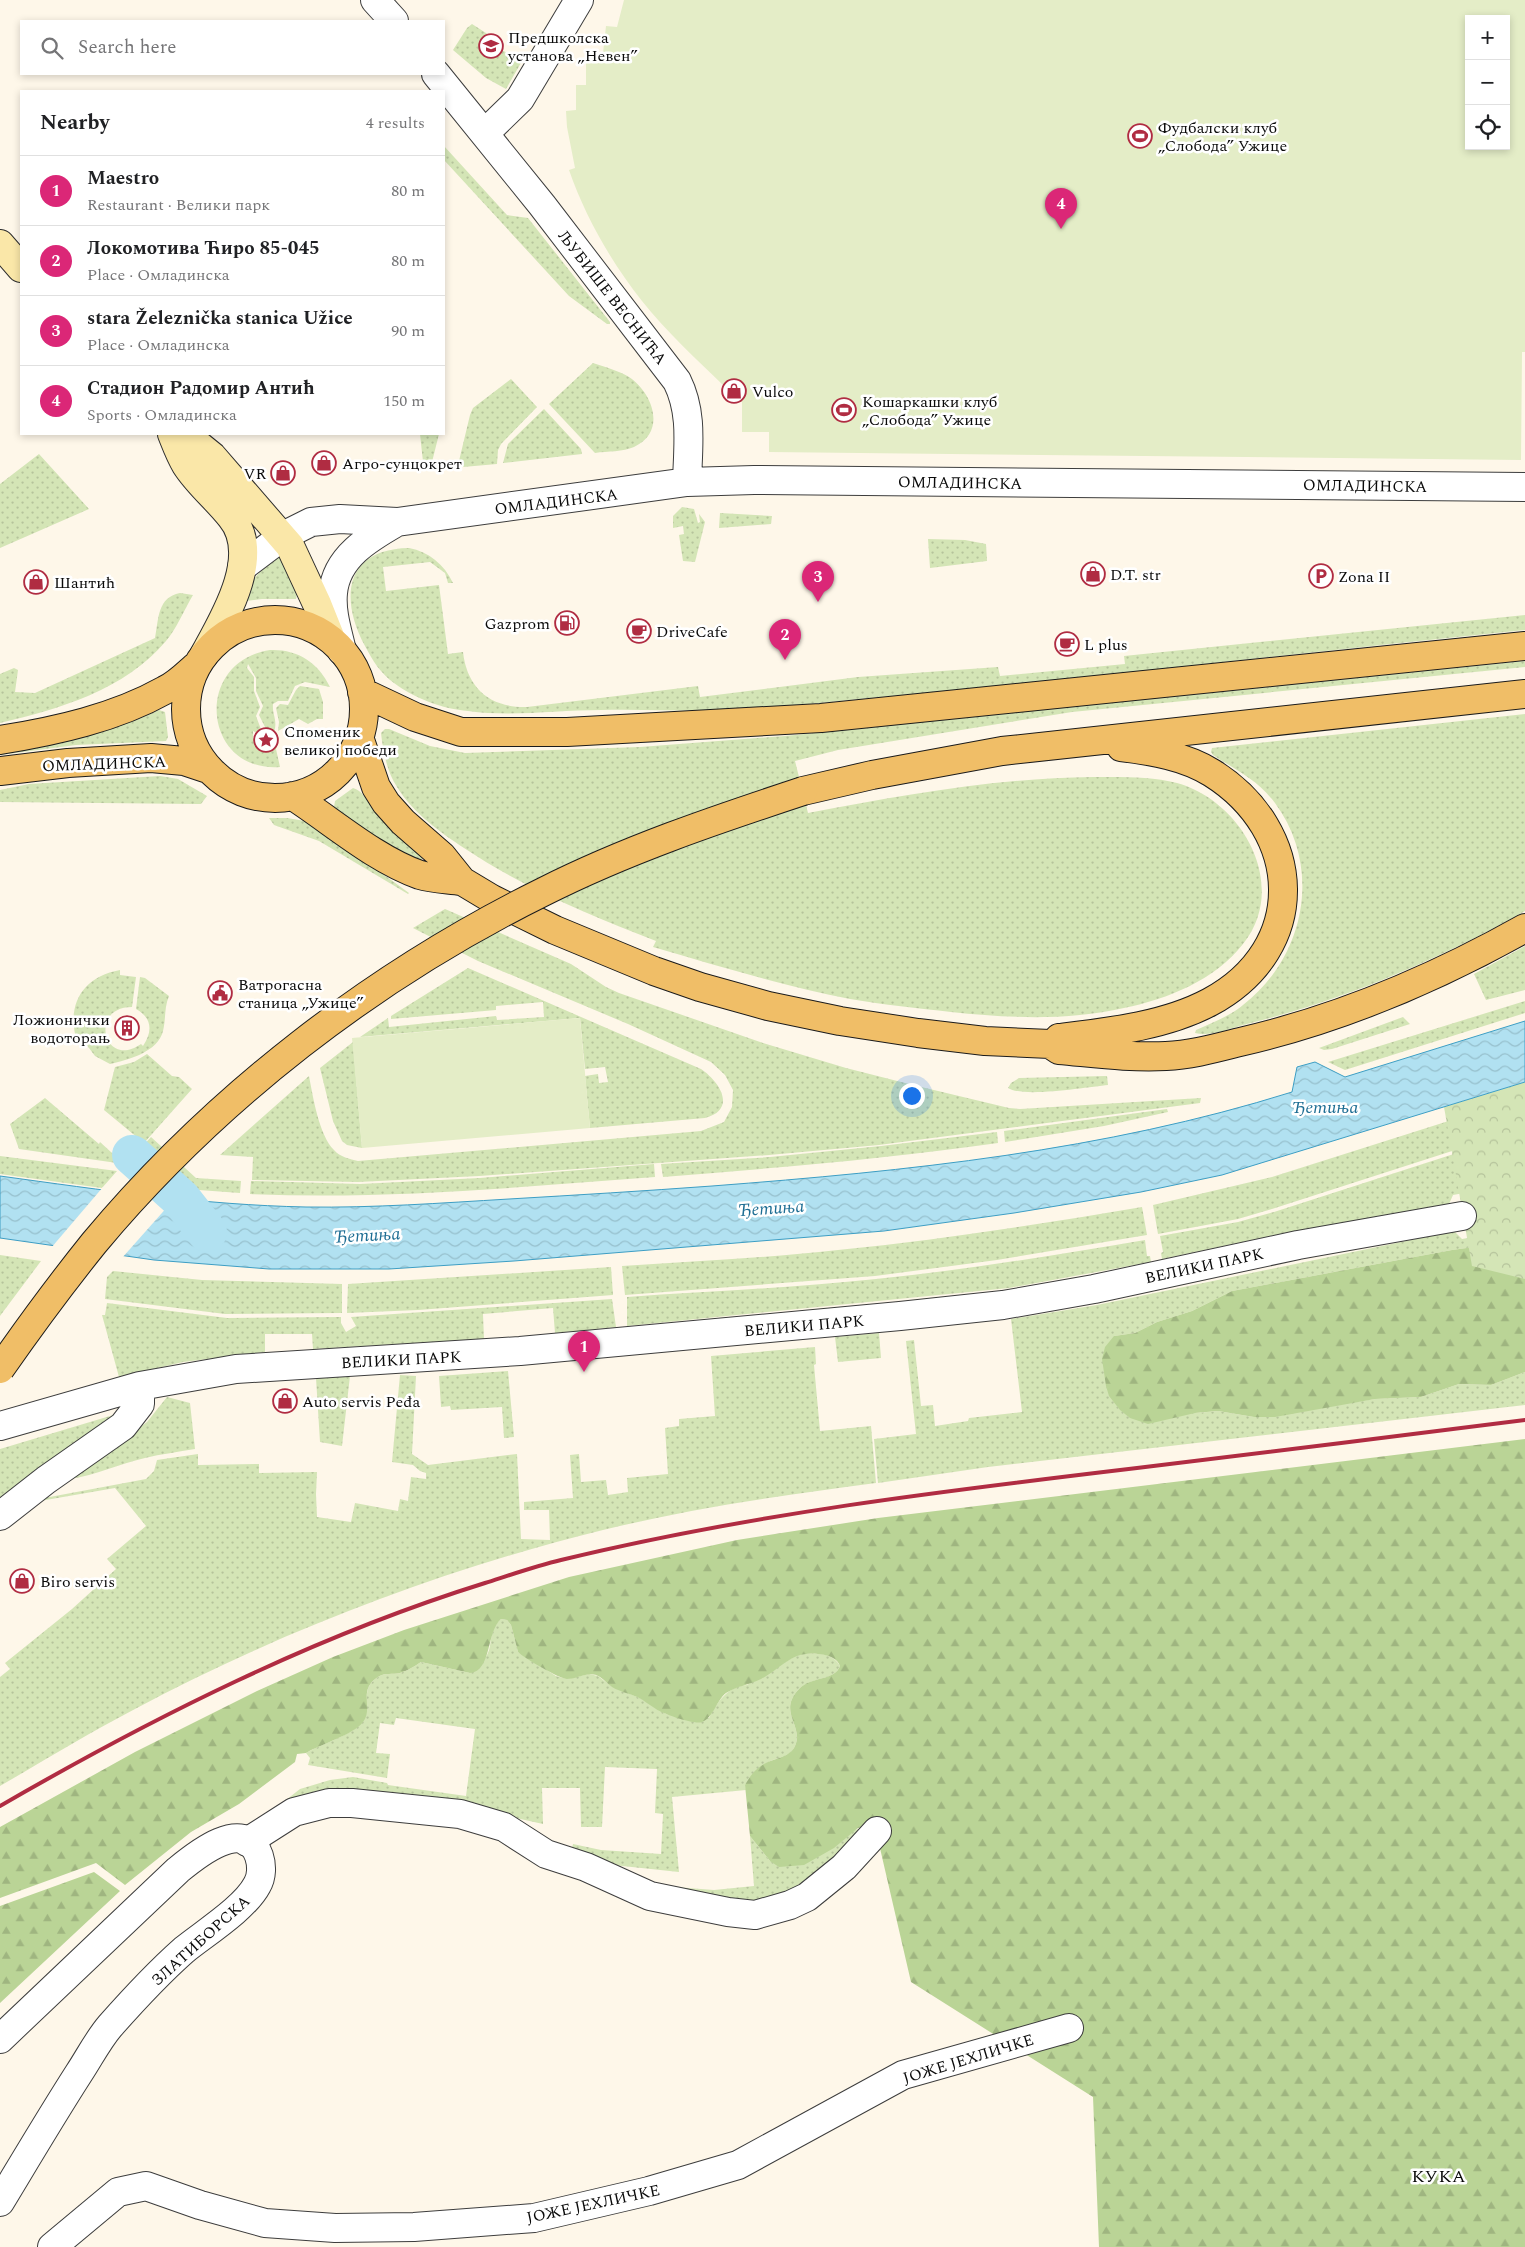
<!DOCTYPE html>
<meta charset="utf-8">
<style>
body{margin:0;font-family:Spectral,serif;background:#f2f2f2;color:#202124}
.controls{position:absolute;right:15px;top:15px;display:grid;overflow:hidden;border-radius:0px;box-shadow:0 2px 8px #0003}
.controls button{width:45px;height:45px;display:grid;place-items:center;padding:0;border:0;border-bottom:1px solid #e0e0e0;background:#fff;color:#202124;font:25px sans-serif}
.you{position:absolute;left:911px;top:1095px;width:18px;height:18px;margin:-12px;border:4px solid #fff;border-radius:50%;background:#1a73e8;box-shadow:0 0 0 8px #1a73e833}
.badge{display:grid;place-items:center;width:32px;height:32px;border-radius:50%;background:#db2777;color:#fff;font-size:16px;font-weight:700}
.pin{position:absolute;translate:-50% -41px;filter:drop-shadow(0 1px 2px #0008)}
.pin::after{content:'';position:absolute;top:26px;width:18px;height:15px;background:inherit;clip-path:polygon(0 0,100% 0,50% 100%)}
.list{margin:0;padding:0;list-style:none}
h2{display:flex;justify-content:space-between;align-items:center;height:65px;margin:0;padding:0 20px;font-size:21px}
h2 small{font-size:16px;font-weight:400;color:#757577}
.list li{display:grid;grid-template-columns:32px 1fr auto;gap:15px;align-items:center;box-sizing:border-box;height:70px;padding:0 20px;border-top:1px solid #e0e0e0}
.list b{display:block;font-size:19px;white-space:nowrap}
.list p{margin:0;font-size:16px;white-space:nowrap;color:#757577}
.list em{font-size:16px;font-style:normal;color:#757577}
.icon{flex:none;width:28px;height:28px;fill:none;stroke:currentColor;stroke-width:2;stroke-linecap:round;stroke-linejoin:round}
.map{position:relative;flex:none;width:1525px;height:2247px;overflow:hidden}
.search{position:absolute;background:#fff;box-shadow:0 2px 8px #0003;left:20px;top:20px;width:425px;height:55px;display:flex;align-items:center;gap:12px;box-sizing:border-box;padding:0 18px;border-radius:0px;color:#757577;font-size:19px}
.panel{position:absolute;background:#fff;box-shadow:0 2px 8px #0003;left:20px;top:90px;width:425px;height:345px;border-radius:0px}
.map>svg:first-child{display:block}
.grass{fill:url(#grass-dots)}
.forest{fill:url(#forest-firs)}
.park{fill:url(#park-crowns)}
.pitch{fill:#e4edc7;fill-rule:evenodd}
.water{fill:url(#water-waves);stroke:#3d9ec4}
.pier{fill:#fef7e9}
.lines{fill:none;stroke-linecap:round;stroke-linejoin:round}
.canal{stroke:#b1e1f1;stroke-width:40}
.minor-casing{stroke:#3d3d3d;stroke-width:30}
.tertiary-casing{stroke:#3d3d3d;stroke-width:30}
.secondary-casing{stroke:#2c2c2c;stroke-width:30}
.primary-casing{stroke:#1b1b1b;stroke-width:30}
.minor{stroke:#fff;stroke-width:28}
.tertiary{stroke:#fff;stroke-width:28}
.secondary{stroke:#fae7a8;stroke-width:28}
.primary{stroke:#f0be67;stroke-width:28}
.rail{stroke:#b02c42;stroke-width:4}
.primary-bridge-casing{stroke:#1b1b1b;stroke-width:30;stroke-linecap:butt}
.primary-bridge{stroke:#f0be67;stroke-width:28}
.labels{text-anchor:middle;stroke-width:5;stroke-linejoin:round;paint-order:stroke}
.poi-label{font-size:16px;fill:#0a0a0a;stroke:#fff;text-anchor:start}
.street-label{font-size:16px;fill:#0a0a0a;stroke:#fff}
.water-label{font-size:18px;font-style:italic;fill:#1d6d93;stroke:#fff}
.neighbourhood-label{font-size:18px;letter-spacing:1px;fill:#0a0a0a;stroke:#fff}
</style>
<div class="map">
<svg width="1525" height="2247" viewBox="0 0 1525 2247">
<defs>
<pattern id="grass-dots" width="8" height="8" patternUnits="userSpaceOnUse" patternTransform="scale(1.25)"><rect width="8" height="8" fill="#d4e5b6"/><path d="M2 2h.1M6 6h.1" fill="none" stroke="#b5c39b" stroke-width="1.8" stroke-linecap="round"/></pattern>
<pattern id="forest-firs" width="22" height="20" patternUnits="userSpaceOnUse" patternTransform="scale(1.25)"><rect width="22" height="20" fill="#bad496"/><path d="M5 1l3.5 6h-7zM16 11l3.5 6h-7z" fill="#9fb580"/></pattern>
<pattern id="park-crowns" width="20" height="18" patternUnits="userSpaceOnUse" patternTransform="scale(1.25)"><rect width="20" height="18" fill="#d4e5b6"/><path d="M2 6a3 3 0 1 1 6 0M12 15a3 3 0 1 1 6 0" fill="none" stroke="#b5c39b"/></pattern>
<pattern id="water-waves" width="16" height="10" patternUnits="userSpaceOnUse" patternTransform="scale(1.25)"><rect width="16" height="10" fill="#b1e1f1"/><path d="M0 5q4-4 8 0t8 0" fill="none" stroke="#97c0cd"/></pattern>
</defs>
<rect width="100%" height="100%" fill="#fef7e9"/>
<path class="grass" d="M472 24 503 44 500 49 522 61 506 89 486 78 453 50 467 28Z
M444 146 507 215 528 218 610 322V324H607L569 296 444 160Z
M593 363C605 367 619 371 629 377 653 393 667 432 634 447 623 452 608 451 595 453L549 404Z
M511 379 537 407 501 444 498 450 497 464 463 467 459 461 470 415 473 408Z
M544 409 581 449 582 454 503 463 508 444Z
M420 434H439L430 470 424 471Z
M39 454 89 509 0 548V484Z
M682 507 694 509 698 523 700 522 699 514 705 522 695 562 683 561 679 535 684 534 683 526 673 528V516Z
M720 513 772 516 771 524 719 528Z
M928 539 965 540 986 544 987 561 930 568Z
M409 548C429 552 444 564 453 583H448L445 573 430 562 383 567 386 591 439 585 448 654 463 652C467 688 490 708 527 707L698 686 700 697 858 677 998 667 1000 676 1125 664 1124 656 1525 615V630C1310 652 1096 677 881 697 835 701 788 707 741 710 695 712 648 709 601 710 557 710 512 717 468 711 443 709 414 698 394 683 380 673 373 661 365 646 339 598 345 549 409 548Z
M279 555 297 594 296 599H262L246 601C244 584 267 564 279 555Z
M180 593 193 595C184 610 177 628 166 641 125 690 59 709 0 723V674L14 668 18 670 15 692 35 693 155 638C159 618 157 598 180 593Z
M270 650C297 649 318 662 330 687L305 682 295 686 288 701H278L273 704C272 715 278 720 274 732L267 731 259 715 263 706 256 691V678L248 664 247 668 254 677V691L260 707 256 716 262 732 261 735 253 731V738L272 748 274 744 277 745 276 749 280 767C203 773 192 662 270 650Z
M1525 661V667L1072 712 838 750 795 761 808 813C903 795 996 778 1093 777 1121 777 1150 776 1177 783 1242 801 1290 885 1243 944 1215 980 1168 999 1124 1008 1067 1021 1009 1018 951 1012 918 1008 884 1005 850 999 784 986 718 966 653 947L656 941C589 915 524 888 464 848 440 832 413 813 397 787 387 772 383 751 381 733L385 729H389L430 746 465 753 640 747 785 736Z
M300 686 319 689 323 702V719H317L308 724 299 719 278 731 279 722 276 708 280 704 288 705 296 690Z
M159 710 165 712 168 737 166 741 76 745 0 755V752C53 741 110 734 159 710Z
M1525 714V911C1436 961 1342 1001 1243 1025 1229 1029 1209 1037 1195 1033L1196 1030C1212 1023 1230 1016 1243 1005 1305 957 1323 868 1275 803 1257 779 1237 771 1213 755L1211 752 1212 748Z
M160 776 178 779 207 796 201 804H198L0 802V790L29 784Z
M353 788C362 790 367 801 372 808 386 827 404 840 422 855V859L419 860 392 848 334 807 335 801Z
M269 818H287L305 821 325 832 409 893 408 894 319 841 274 825Z
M445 909 571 964 606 987 619 993 763 1043 846 1068 913 1085 1009 1108 1020 1109 1201 1098 1200 1103 879 1145 769 1155 479 1176 358 1182 252 1180 253 1157 220 1155 309 1076C313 1097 319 1135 334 1150 340 1157 350 1159 358 1161L701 1131 724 1122 732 1107 733 1090 725 1075 711 1062 628 1024 478 961 413 928Z
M1525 946V990L1486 1000 1474 974Z
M468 968 701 1069C719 1081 738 1109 705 1118L590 1128 585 1076 598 1074 599 1083 608 1082 605 1067 585 1069 580 1018 360 1037 388 1018 389 1027 496 1016 497 1020 544 1017 543 1002 496 1006V1010L391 1019V1016Z
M120 970V975L136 977 132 1007C88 1007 104 1070 141 1044L143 1046C153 1031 152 1018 136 1009L140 977 145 978 169 996C164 1008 166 1019 163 1031 158 1052 128 1060 110 1064L95 1056 83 1040 77 1042C66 1005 82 977 120 970Z
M1525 1001V1013L1345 1070 1328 1062Z
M1403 1017 1410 1024 1332 1049 1324 1050 1319 1048Z
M353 1042 362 1148 347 1145 342 1141 333 1121 320 1068Z
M147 1054 172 1076 179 1077 192 1089 144 1143 104 1110 115 1067 134 1062Z
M1107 1076 1108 1085C1088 1087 1023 1098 1008 1088L1011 1083 1019 1078Z
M45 1098 99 1144 100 1142 124 1164 19 1149 10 1124Z
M1499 1105 1508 1133 1272 1209 1238 1219 1158 1234 1153 1205 1272 1177Z
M1167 1109 1168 1112 1104 1126 1005 1142 1004 1131Z
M1525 1131 1464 1193 1453 1195 1449 1204 1290 1232 1162 1259 1161 1253 1163 1252 1160 1236 1238 1222 1274 1212Z
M997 1132 998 1143C886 1159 775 1168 663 1177L661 1164 770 1157 881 1146Z
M151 1137 196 1178 241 1181 240 1193 185 1189 140 1149Z
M0 1156 117 1171 102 1188 0 1174Z
M654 1164 655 1177C520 1187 385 1200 250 1194L251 1181 360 1184 480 1178Z
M1142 1207 1147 1235 997 1260 875 1276 625 1295 622 1266C694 1261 766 1258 838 1250 940 1240 1041 1224 1142 1207Z
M1454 1231 1462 1239 1473 1237 1525 1240 1452 1250 1232 1291 1192 1311 1157 1322 1135 1333 1114 1336 1196 1413 1218 1411 1254 1417 1375 1399 1421 1397 1459 1384 1491 1385 1525 1372V1405L988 1467 878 1483 874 1439 916 1434 906 1341 914 1340 921 1406 933 1405 935 1426 968 1421 969 1418 1022 1412 1011 1319 1097 1305Z
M1145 1240 1147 1256H1150L1151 1262 1009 1288 627 1326V1297C710 1291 793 1288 876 1279 966 1270 1055 1255 1145 1240Z
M0 1255 41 1261 0 1316Z
M611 1267 613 1295 418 1310 347 1313 348 1284Z
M113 1271 202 1280 342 1284V1313L225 1314 105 1299 107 1277Z
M612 1299 616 1327 555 1333 553 1308 483 1314 484 1339 313 1349 312 1334H265V1352L183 1362 119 1377 102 1315H105L107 1303 227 1318 341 1317V1323L346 1332 356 1326 351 1317Z
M879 1333 881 1358 838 1362 835 1337Z
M815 1347 816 1364 814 1365 820 1431 871 1426 876 1483C785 1495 692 1508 603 1530 444 1569 279 1632 135 1709 89 1733 45 1760 0 1786V1677L10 1669 5 1663 72 1609 116 1569 107 1559 146 1526 115 1488 40 1501 39 1499 146 1479 154 1471 157 1460 198 1454V1465L259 1464V1473L317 1472 316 1494 317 1517 351 1522 355 1503 398 1511 400 1499 408 1501 411 1477 426 1479V1473L420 1471 413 1465 392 1462 400 1375 416 1376 412 1454 428 1465 517 1454 521 1539 550 1540 549 1510H524V1502L573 1498 570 1455 579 1454 581 1482 606 1480 608 1495 628 1492 627 1478 668 1474 665 1428 679 1426V1419L715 1416 711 1356Z
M508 1371 514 1437 504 1438 502 1407 451 1410 450 1406 441 1407 439 1376Z
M350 1376 342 1446 320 1442 316 1378Z
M167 1397 190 1403 195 1449C178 1452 161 1454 145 1458 119 1464 96 1475 70 1479L147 1422Z
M120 1413 0 1502V1449Z
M501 1619 507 1620 511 1625 518 1652 556 1676 567 1679 589 1674 598 1676 611 1686 642 1699 666 1714 709 1718C718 1701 727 1687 747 1685L797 1655C810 1652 833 1651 840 1666 835 1681 812 1676 799 1689 777 1712 804 1725 795 1746 790 1758 776 1757 767 1763 759 1768 752 1778 745 1785L746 1790 672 1797 679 1872 613 1865 571 1852 573 1844 601 1850 661 1854 663 1814 655 1813 657 1769 605 1767 602 1827H581L580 1788H542L543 1824 476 1809 333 1795 286 1800 300 1789 330 1780 353 1777 387 1783 388 1785 466 1796 475 1729 396 1718 394 1725 380 1723 376 1753 390 1754 387 1778 308 1765 310 1758 306 1753C319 1745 351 1735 360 1724 373 1710 358 1689 378 1677 385 1672 393 1675 400 1673 407 1671 415 1666 421 1662L470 1673C475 1668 483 1662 487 1655 493 1645 488 1630 501 1619Z
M864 1827 821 1877 756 1906 636 1884 714 1890 754 1886 750 1836 770 1861Z"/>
<path class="forest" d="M1525 1240V1372L1491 1385 1459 1384 1421 1397 1375 1399 1275 1417H1254L1218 1411 1195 1413 1148 1424 1130 1418 1120 1410 1109 1396 1106 1386 1102 1359 1105 1347 1114 1336 1135 1333 1157 1322 1192 1311 1232 1291 1452 1250Z
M1525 1439V2247H1099L1093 2097 911 1982 876 1831 864 1827 858 1828 834 1848 804 1865 779 1867 770 1861 750 1836 745 1785C750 1776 756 1768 766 1763 776 1758 790 1757 795 1746 804 1725 777 1712 799 1689 811 1676 835 1681 840 1666 837 1659 832 1657 825 1655 793 1648 785 1666 761 1679 749 1685 737 1686 726 1693 716 1701 714 1717 702 1722 695 1725 663 1714 656 1709 649 1705 644 1700 637 1697 629 1693 620 1692 612 1687 607 1684 605 1680 600 1677 589 1670 579 1679 567 1679 560 1679 524 1658 518 1652L511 1625 507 1620 501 1619C486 1632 492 1671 470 1673L421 1662C415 1666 407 1671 400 1673 393 1675 385 1672 378 1677 357 1690 374 1708 363 1722 353 1735 321 1744 306 1753L297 1754 295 1762 239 1804 191 1832 125 1885 96 1863 0 1898V1827L135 1752 257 1691 333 1657 404 1630 569 1577 737 1540 878 1518Z
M94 1872 120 1891 0 2003V1906Z"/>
<path class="park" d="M1525 1082V1279L1472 1266 1444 1107Z"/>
<path class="pitch" d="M624 0H1525V352H1522L1521 460 769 452V432H742V402L725 401 724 386C696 359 666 331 642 301 611 262 585 216 569 170L575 168 567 127 566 111 576 110V85H586V53H603L606 26 617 27ZM1469 19H1506V146H1469Z
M580 1018 590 1128 362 1148 352 1038Z"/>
<path class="water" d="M1525 1021V1082L1222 1175 1141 1192 1014 1213 884 1231 514 1261 389 1269H269L154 1260 0 1238V1176C102 1190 203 1205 306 1207 374 1208 441 1203 509 1199 577 1195 644 1191 712 1186 908 1171 1104 1151 1292 1092L1297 1067 1315 1062 1345 1077Z"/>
<path class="pier" d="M103 1187 177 1196 122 1258 51 1248Z"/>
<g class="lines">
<path class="canal" d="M132 1155 181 1199 207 1232"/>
<g class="minor-casing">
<path id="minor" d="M375 0 394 21
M436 74 542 205 677 381C693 413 688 446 687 482
M485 133 520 99 579 0
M242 567 283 536 311 522 340 519 397 522 687 482 754 480 1525 487
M342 651C338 633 331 612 333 593 336 557 369 538 397 522
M0 1426 140 1386 236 1369 520 1351 900 1316 1003 1305 1094 1289 1298 1245 1462 1216
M0 1516 46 1480 123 1426 140 1404V1386
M247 1842 294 1812 329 1803H352L460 1814 504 1827 546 1854 586 1867 650 1896 728 1912 755 1915 790 1905 807 1897 844 1867 877 1831
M52 2247 118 2192 146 2186 200 2205 265 2223 335 2228 414 2227 534 2218 649 2191 738 2165 903 2075 1069 2028"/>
</g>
<g class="tertiary-casing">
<path id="tertiary" d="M0 2039 178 1870C195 1856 245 1815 259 1856 262 1865 262 1877 257 1885 245 1908 205 1933 184 1950 158 1973 133 2000 110 2026 98 2040 89 2058 79 2073 52 2115 26 2159 0 2202"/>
</g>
<g class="secondary-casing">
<path id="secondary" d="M0 244 21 268
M172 434C176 444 180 455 186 465 198 484 217 499 231 517 263 555 224 619 204 655
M179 434 196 443 212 456 290 546 317 604 331 639"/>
</g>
<g class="primary-casing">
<path id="primary" d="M186 709a89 89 0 1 1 178 0a89 89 0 1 1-178 0Z
M362 692 415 717 461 732H567L821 718 1525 646
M359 737 376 787 386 803 403 822 442 856 462 881 492 899 555 930 654 971 700 987 768 1006 840 1021 918 1033 985 1041 1050 1044 1059 1050C1094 1053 1130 1058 1166 1056 1191 1055 1216 1048 1240 1042 1340 1019 1436 978 1525 928
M0 740C56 731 115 718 165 690 176 685 186 675 195 667
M0 771 68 763 151 758 184 761 208 769
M803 791 872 775 1002 751 1525 694
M293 796C333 822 375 859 420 875 433 879 448 879 462 881
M1059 1038C1109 1032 1165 1026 1210 1002 1310 948 1304 831 1212 773 1185 756 1152 751 1121 747"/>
</g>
<use href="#minor" class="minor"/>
<use href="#tertiary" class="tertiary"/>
<use href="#secondary" class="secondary"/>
<use href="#primary" class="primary"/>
<path class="rail" d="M0 1806C154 1717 315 1636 485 1583 510 1575 536 1566 561 1560 751 1514 943 1491 1137 1468 1266 1453 1396 1436 1525 1420"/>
<g class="primary-bridge-casing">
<path id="primary-bridge" d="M0 1369C30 1326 61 1284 94 1243 216 1097 373 976 543 892 626 850 715 820 803 791"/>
</g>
<use href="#primary-bridge" class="primary-bridge"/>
</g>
<defs>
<g id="school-ring" transform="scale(1.25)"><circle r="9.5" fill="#fff" stroke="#b02c42" stroke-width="1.5"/><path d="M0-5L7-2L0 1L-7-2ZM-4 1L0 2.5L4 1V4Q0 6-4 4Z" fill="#b02c42"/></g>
<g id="stadium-ring" transform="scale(1.25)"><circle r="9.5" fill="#fff" stroke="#b02c42" stroke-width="1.5"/><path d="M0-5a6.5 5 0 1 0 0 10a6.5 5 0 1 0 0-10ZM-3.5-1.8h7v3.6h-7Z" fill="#b02c42"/></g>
<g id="shop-ring" transform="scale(1.25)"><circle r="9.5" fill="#fff" stroke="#b02c42" stroke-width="1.5"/><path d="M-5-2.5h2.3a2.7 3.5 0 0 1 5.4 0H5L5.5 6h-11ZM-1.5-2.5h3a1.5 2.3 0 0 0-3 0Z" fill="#b02c42"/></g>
<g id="parking-ring" transform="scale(1.25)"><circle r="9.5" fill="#fff" stroke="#b02c42" stroke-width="1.5"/><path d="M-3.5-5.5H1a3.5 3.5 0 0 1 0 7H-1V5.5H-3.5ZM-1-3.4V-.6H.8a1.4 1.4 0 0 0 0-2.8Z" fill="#b02c42"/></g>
<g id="fuel-ring" transform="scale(1.25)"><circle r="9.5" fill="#fff" stroke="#b02c42" stroke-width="1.5"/><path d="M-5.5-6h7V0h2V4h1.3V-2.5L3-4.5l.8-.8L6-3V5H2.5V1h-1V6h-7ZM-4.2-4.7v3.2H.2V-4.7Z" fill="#b02c42"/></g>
<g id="cafe-ring" transform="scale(1.25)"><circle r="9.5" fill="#fff" stroke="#b02c42" stroke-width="1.5"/><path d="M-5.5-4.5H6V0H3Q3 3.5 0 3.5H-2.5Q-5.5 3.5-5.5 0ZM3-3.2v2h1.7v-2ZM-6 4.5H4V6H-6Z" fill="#b02c42"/></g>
<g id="sight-ring" transform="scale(1.25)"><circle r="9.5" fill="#fff" stroke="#b02c42" stroke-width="1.5"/><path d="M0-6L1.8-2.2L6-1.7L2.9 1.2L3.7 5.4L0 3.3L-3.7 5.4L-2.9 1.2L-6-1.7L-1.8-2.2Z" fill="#b02c42"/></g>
<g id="civic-ring" transform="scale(1.25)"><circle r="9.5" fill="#fff" stroke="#b02c42" stroke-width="1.5"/><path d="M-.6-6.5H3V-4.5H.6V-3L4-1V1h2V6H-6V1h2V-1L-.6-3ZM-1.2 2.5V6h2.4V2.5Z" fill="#b02c42"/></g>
<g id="building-ring" transform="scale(1.25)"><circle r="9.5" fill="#fff" stroke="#b02c42" stroke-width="1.5"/><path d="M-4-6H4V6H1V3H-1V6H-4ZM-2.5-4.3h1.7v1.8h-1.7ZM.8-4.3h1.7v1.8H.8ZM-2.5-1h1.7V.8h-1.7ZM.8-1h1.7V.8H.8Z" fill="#b02c42"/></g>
</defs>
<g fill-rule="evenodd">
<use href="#school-ring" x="491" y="46"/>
<use href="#stadium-ring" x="1140" y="136"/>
<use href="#shop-ring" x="734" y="391"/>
<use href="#stadium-ring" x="844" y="410"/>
<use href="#shop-ring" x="324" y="463"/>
<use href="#shop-ring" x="283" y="473"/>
<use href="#shop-ring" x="1093" y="574"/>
<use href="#parking-ring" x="1321" y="576"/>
<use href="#shop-ring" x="36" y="582"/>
<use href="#fuel-ring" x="567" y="623"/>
<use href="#cafe-ring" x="639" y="631"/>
<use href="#cafe-ring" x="1067" y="644"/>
<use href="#sight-ring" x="266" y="740"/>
<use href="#civic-ring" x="220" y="993"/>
<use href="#building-ring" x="127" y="1028"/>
<use href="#shop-ring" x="285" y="1401"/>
<use href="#shop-ring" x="22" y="1581"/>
</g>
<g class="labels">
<g class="poi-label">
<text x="508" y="43">Предшколска<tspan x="508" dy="18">установа „Невен”</tspan></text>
<text x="1158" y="133">Фудбалски клуб<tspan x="1158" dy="18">„Слобода” Ужице</tspan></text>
<text x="752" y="397">Vulco</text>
<text x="862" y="407">Кошаркашки клуб<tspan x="862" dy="18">„Слобода” Ужице</tspan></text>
<text x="342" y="469">Агро-сунцокрет</text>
<text x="266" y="479" text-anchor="end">VR</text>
<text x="1110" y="580">D.T. str</text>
<text x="1338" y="582">Zona II</text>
<text x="54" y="588">Шантић</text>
<text x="550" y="629" text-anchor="end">Gazprom</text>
<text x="656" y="637">DriveCafe</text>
<text x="1084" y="650">L plus</text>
<text x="284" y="737">Споменик<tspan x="284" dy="18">великој победи</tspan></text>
<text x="238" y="990">Ватрогасна<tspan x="238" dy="18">станица „Ужице”</tspan></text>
<text x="110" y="1025" text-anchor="end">Ложионички<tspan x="110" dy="18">водоторањ</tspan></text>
<text x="302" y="1407">Auto servis Peđa</text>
<text x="40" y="1587">Biro servis</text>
</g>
<g class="street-label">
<text transform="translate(613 297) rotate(52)" y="6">ЉУБИШЕ ВЕСНИЋА</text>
<text transform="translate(960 482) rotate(1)" y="6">ОМЛАДИНСКА</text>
<text transform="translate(1365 485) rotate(1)" y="6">ОМЛАДИНСКА</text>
<text transform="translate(556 501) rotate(-7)" y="6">ОМЛАДИНСКА</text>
<text transform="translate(104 763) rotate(-2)" y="6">ОМЛАДИНСКА</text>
<text transform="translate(1204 1265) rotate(-12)" y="6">ВЕЛИКИ ПАРК</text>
<text transform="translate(804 1325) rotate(-5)" y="6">ВЕЛИКИ ПАРК</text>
<text transform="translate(401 1359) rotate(-3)" y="6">ВЕЛИКИ ПАРК</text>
<text transform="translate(200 1940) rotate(-42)" y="6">ЗЛАТИБОРСКА</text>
<text transform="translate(968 2058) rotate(-17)" y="6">ЈОЖЕ ЈЕХЛИЧКЕ</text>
<text transform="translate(593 2203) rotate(-12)" y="6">ЈОЖЕ ЈЕХЛИЧКЕ</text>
</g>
<g class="water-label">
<text x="1325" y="1113">Ђетиња</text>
<text transform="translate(771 1208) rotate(-4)" y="6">Ђетиња</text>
<text transform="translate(367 1235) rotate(-3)" y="6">Ђетиња</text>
</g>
<g class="neighbourhood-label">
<text x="1439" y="2182">КУКА</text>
</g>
</g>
</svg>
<div class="controls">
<button>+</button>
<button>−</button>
<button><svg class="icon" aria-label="locate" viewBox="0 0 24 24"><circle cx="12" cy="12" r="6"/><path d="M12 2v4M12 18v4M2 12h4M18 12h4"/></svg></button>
</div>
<div class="you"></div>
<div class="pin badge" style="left:584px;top:1372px">1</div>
<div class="pin badge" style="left:785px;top:660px">2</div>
<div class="pin badge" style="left:818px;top:602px">3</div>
<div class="pin badge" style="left:1061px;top:229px">4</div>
<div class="search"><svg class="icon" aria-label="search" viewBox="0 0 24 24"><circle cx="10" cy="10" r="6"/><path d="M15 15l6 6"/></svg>Search here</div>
<section class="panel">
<h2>Nearby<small>4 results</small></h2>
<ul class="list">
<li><span class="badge">1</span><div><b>Maestro</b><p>Restaurant · Велики парк</p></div><em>80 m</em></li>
<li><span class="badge">2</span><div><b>Локомотива Ћиро 85-045</b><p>Place · Омладинска</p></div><em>80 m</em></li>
<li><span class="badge">3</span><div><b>stara Železnička stanica Užice</b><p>Place · Омладинска</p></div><em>90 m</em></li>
<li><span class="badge">4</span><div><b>Стадион Радомир Антић</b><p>Sports · Омладинска</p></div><em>150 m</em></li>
</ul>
</section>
</div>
